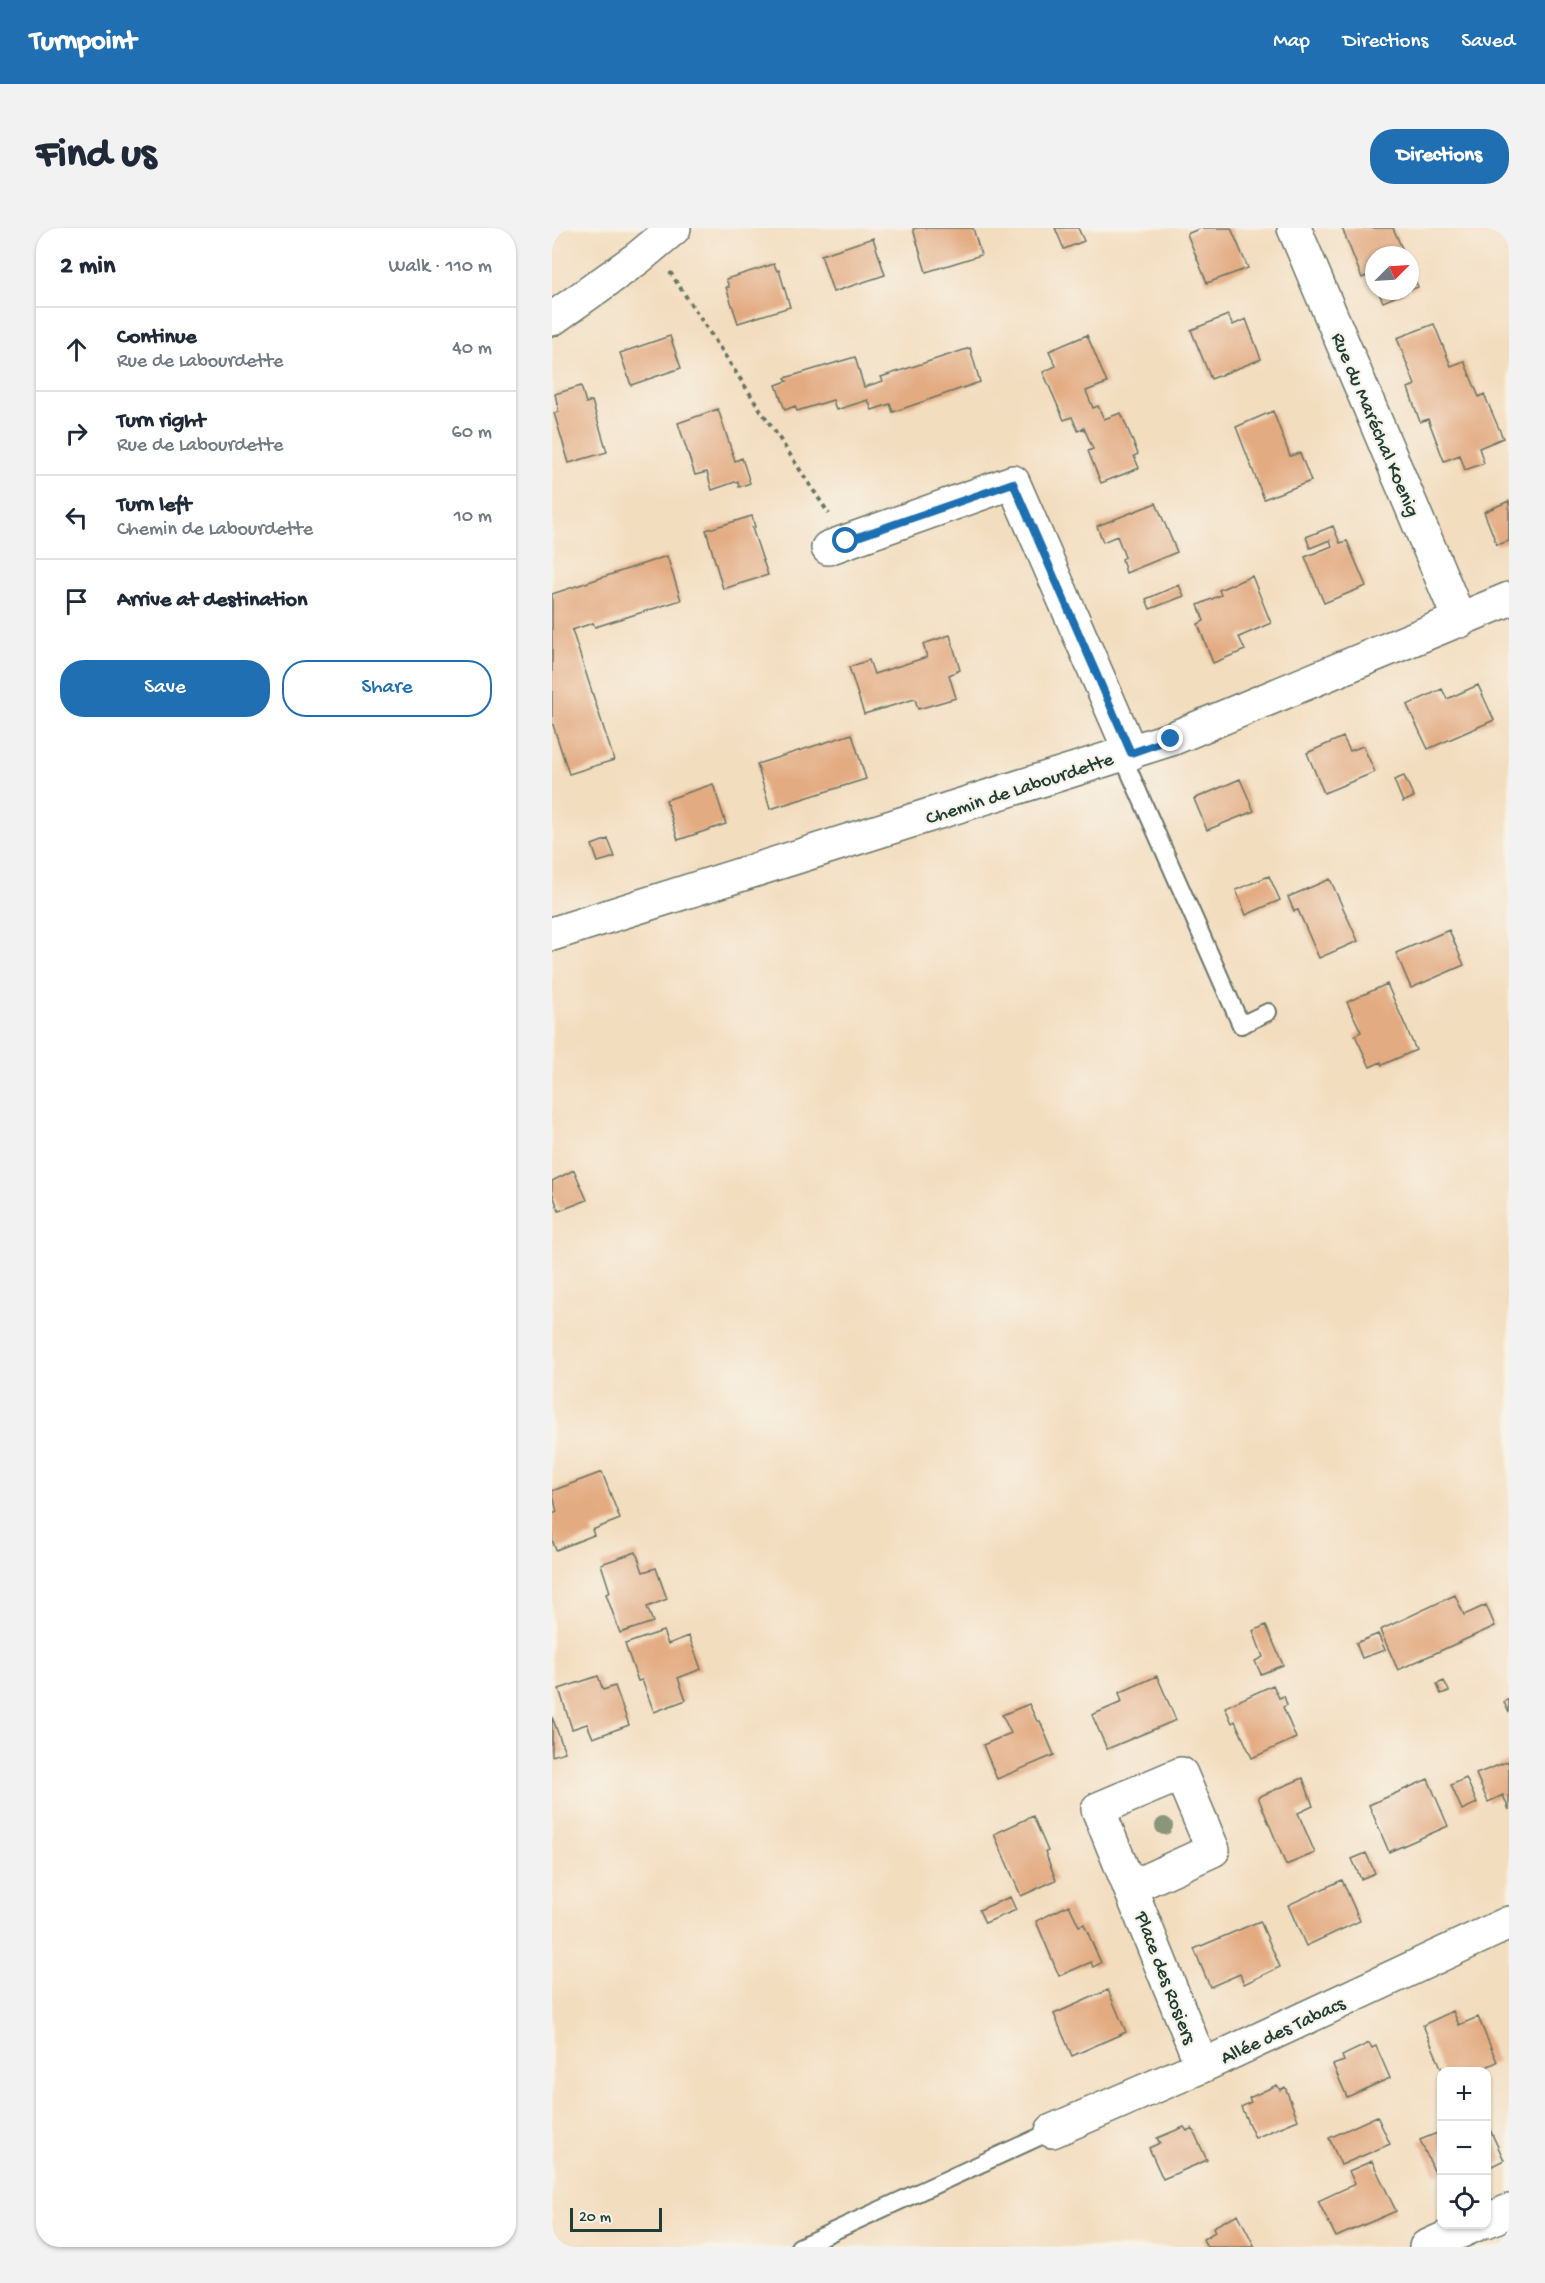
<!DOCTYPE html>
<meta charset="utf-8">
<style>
body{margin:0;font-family:"Gochi Hand",sans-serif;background:#f2f2f3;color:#1f2937}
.controls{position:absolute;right:18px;bottom:18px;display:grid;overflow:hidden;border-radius:12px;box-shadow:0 2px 4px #0004}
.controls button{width:54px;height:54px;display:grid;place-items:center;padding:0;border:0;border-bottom:2px solid #e0e1e3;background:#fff;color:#1f2937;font:30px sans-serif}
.compass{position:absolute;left:813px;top:18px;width:54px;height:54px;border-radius:50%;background:#fff;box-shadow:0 2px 4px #0004;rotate:66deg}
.scale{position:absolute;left:18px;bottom:15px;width:92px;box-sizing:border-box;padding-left:6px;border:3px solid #1f3d34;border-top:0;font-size:16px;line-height:21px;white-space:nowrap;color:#1f3d34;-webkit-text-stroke:4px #f7f3e8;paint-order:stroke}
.stop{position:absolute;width:18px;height:18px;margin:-14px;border:4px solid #1f6fb2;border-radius:50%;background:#fff}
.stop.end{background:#1f6fb2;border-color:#fff;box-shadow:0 2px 6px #0008}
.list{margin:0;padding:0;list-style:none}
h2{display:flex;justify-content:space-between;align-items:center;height:78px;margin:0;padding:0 24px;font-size:26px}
h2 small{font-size:20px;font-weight:400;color:#747a83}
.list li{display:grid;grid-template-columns:39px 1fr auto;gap:18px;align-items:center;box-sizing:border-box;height:84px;padding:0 24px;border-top:2px solid #e0e1e3}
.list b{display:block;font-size:22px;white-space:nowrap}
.list p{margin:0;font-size:20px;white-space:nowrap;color:#747a83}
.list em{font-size:20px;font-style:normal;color:#747a83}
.actions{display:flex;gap:12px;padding:18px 24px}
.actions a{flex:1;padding:14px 0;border:2px solid #1f6fb2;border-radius:24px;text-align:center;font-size:21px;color:#1f6fb2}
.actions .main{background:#1f6fb2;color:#fff}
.icon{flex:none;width:33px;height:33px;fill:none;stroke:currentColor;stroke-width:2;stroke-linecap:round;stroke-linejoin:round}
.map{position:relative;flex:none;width:957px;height:2019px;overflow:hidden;border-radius:24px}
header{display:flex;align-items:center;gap:36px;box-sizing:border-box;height:84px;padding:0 30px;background:#1f6fb2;color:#fff}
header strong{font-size:28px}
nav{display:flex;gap:33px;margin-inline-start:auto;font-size:21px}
.intro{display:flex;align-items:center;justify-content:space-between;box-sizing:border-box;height:144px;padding:0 36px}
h1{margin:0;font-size:42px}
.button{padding:15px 27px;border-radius:24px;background:#1f6fb2;color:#fff;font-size:21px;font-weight:700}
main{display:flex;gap:36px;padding:0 36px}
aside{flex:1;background:#fff;border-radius:24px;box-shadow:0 2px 4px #0004}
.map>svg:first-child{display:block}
.building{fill:#e3ab82}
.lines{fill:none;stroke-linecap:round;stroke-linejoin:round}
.service-casing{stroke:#697565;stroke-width:20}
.minor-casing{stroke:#697565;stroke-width:36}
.path{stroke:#697565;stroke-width:4;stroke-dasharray:4.5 4.5;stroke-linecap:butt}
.service{stroke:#fff;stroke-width:16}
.minor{stroke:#fff;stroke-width:33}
.tree{fill:#8a967c}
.route{stroke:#1f6fb2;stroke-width:8}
.labels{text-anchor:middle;stroke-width:4.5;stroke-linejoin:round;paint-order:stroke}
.street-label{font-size:20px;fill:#1f3d34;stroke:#f7f3e8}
</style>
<header>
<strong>Turnpoint</strong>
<nav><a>Map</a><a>Directions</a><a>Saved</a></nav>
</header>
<div class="intro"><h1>Find us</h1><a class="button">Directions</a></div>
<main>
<aside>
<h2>2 min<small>Walk · 110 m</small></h2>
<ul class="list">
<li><svg class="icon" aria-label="ahead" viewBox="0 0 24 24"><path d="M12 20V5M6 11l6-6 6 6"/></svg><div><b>Continue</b><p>Rue de Labourdette</p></div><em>40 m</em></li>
<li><svg class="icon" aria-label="right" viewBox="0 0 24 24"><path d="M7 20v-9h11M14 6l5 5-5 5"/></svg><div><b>Turn right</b><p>Rue de Labourdette</p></div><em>60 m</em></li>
<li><svg class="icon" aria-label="left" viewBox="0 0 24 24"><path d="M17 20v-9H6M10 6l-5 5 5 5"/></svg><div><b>Turn left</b><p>Chemin de Labourdette</p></div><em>10 m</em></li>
<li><svg class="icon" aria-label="arrive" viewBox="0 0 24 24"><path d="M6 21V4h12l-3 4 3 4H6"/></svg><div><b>Arrive at destination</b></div></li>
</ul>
<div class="actions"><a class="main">Save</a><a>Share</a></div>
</aside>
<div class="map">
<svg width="957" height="2019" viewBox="0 0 957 2019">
<rect width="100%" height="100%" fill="#f7f3e8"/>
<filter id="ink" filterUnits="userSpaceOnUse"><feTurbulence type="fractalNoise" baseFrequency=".0167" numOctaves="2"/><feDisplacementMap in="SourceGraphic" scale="12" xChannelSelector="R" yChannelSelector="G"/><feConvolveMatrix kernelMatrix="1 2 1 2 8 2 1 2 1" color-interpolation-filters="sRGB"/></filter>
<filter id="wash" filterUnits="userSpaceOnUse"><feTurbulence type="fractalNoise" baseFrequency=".008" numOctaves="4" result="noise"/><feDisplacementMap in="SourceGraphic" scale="24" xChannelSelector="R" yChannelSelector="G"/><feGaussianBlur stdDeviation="1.35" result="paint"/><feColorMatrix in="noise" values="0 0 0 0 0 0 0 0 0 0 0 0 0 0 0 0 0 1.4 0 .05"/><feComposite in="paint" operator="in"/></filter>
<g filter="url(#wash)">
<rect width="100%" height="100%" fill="#f3ddbf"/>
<g id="blocks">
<path class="building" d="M365 0H421L429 27 374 44 361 1Z
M503 0H526L532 13 512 21Z
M649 0H679L696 40 655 55 635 6Z
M790 0H841L853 27H822V52L819 46 810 50Z
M321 10 333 47 281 64 269 27Z
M222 36 225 43 227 42 238 79 186 95 174 59H177L174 51Z
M858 40 866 59 858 62Z
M826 63H857L831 74Z
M676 87 681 97 694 91 709 131 659 151 639 102Z
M882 96 899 138 912 133 927 169 932 166 951 210 927 220 932 235 913 242 908 227 892 233 876 191 868 194 856 160 863 157 845 110Z
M535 107 555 155 534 163 541 180 546 178 552 191 569 185 586 226 582 228 587 240 549 255 536 223 541 221 532 200 526 203 520 189 512 192 491 144 504 138 497 123Z
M118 108 129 140 79 157 68 125Z
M418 120 428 154 341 184 338 176 320 182 316 172 284 182 281 172 245 183 243 178 233 182 224 157 235 153 233 150 303 129 312 159 331 153 329 149Z
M29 158 34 175 40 173 55 224 17 235 2 185 7 184 3 166Z
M166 181 183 233 190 230 198 255 187 259 186 253 160 262 155 244 143 247 126 195Z
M721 183 738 228 748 225 759 253 712 271 684 199Z
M957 273V313L945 317 932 284Z
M604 275 625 324 574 345 570 331 573 329 565 308 551 314 545 298Z
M200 288 203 299 200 300 216 347 171 361 154 302Z
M781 298 788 315 795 313 814 358 772 375 753 329 780 318 778 312 758 320 754 309Z
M115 328 129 372 43 399 41 395 20 402 62 532 17 546 0 494V366Z
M700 348 719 395 687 409 693 422 661 435 646 396 652 393 646 377 669 367 667 362Z
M627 357 632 368 598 381 594 371Z
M398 407 408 442 397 447 404 470 366 481 363 471 312 486 297 439 317 432 322 446 375 429 371 416Z
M926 457 942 492 876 521 855 477 890 461 895 471Z
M300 506 314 551 218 581 205 536Z
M791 509 798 523 811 518 823 544 772 565 755 525Z
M852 548 862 569 851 574 842 552Z
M688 551 702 583 655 602 642 571Z
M161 556 174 596 126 612 114 572Z
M56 611 63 629 46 634 40 617Z
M717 648 728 672 694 687 684 662Z
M778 651 806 713 767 730 746 682 742 683 736 669Z
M897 702 912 737 859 760 844 725Z
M835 756 864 822 830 837 829 834 818 839 803 807 809 804 795 774Z
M22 942 35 972 7 983 0 964V953Z
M50 1244 68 1291 40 1302 42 1307 4 1322 0 1312V1286L5 1284 0 1263Z
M84 1324 91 1344 104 1340 115 1371 95 1379 101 1394 68 1405 54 1366 58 1364 49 1336Z
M903 1367 912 1387 934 1377 943 1398 846 1442 828 1402Z
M714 1397 731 1437 709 1446 703 1433 711 1429 701 1403Z
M111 1403 116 1416 137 1408 149 1441 126 1450 134 1472 102 1484 90 1452 86 1453 73 1416Z
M826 1406 833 1422 810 1430 804 1415Z
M46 1448 51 1462 63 1458 77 1497 41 1510 35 1496 20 1501 7 1461Z
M605 1448 624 1492 555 1521 540 1487 570 1474 567 1465Z
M892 1453 897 1463 889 1466 885 1456Z
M721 1457 727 1470 732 1468 735 1477 731 1479 744 1510 700 1530 683 1493 680 1495 673 1479Z
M957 1471V1485L952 1474Z
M477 1476 485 1493H488L502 1527 445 1551 431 1517 459 1505 450 1487Z
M0 1489 13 1524 0 1528Z
M957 1533V1582L951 1567 936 1574 924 1546Z
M751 1550 761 1578 746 1585 763 1625 734 1637 706 1569Z
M914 1550 925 1575 910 1582 899 1557Z
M876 1551 896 1598 837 1624 817 1577Z
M481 1588 496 1623 493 1624 504 1652 469 1668 442 1606Z
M814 1625 823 1645 809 1651 800 1631Z
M790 1652 808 1693 754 1718 736 1677Z
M458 1669 464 1682 433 1695 427 1682Z
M517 1677 527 1698 532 1696 549 1735 541 1739 539 1734 507 1748 484 1693Z
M708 1693 728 1739 692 1756 688 1746 658 1759 642 1721Z
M556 1762 574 1804 520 1828 502 1786Z
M901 1783 907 1797 926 1789 945 1834 924 1844H891L871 1797Z
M817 1815 820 1820 824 1818 838 1850 795 1869 781 1837 792 1833 790 1828Z
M725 1857 728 1862 733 1859 746 1892 703 1910 689 1879 699 1874 697 1870Z
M825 1888 838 1916 789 1937 777 1910Z
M934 1893 952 1932 934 1941Z
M632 1899 635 1903 640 1900 655 1932 611 1951 597 1920 608 1915 605 1910Z
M890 1903V1944L884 1947 868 1912Z
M820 1933 844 1983 784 2009 766 1973 803 1956 797 1943Z
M686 1986 703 2019H655L651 2011 663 2004 661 1999Z"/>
</g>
</g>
<g filter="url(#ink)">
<use href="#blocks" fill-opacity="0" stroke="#697565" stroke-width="1.5"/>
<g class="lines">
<g class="service-casing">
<path id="service" d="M570 527 689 797 716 784
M247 2019 500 1903"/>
</g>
<g class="minor-casing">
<path id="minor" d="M742 0 908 393
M0 91 86 30 122 0
M276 320 461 254 579 525
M0 706 619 511 957 371
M580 1659 661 1622 629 1546 546 1581 650 1838
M500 1903 650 1838 957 1695
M934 1993 957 1983
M874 2019 925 1996"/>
</g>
<path class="path" d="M118 44 277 286"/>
<use href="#service" class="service"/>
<use href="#minor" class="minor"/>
</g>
<circle class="tree" cx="612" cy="1598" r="9"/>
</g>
<g class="lines" filter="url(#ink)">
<path class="route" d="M294 313 461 255 579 525 619 511"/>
</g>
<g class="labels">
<g class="street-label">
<text transform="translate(825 196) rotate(67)" y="7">Rue du Maréchal Koenig</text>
<text transform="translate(467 559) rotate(-18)" y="7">Chemin de Labourdette</text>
<text transform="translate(615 1749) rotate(69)" y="7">Place des Rosiers</text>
<text transform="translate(730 1801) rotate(-25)" y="7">Allée des Tabacs</text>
</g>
</g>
</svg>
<div class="controls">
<button>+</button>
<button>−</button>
<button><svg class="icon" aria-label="locate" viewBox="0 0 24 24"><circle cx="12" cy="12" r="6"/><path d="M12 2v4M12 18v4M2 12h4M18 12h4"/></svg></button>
</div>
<svg class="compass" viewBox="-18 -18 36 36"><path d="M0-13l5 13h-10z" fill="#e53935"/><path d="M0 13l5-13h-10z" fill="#747a83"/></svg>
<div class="scale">20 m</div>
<div class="stop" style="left:294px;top:313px"></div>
<div class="stop end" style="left:619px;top:511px"></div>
</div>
</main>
